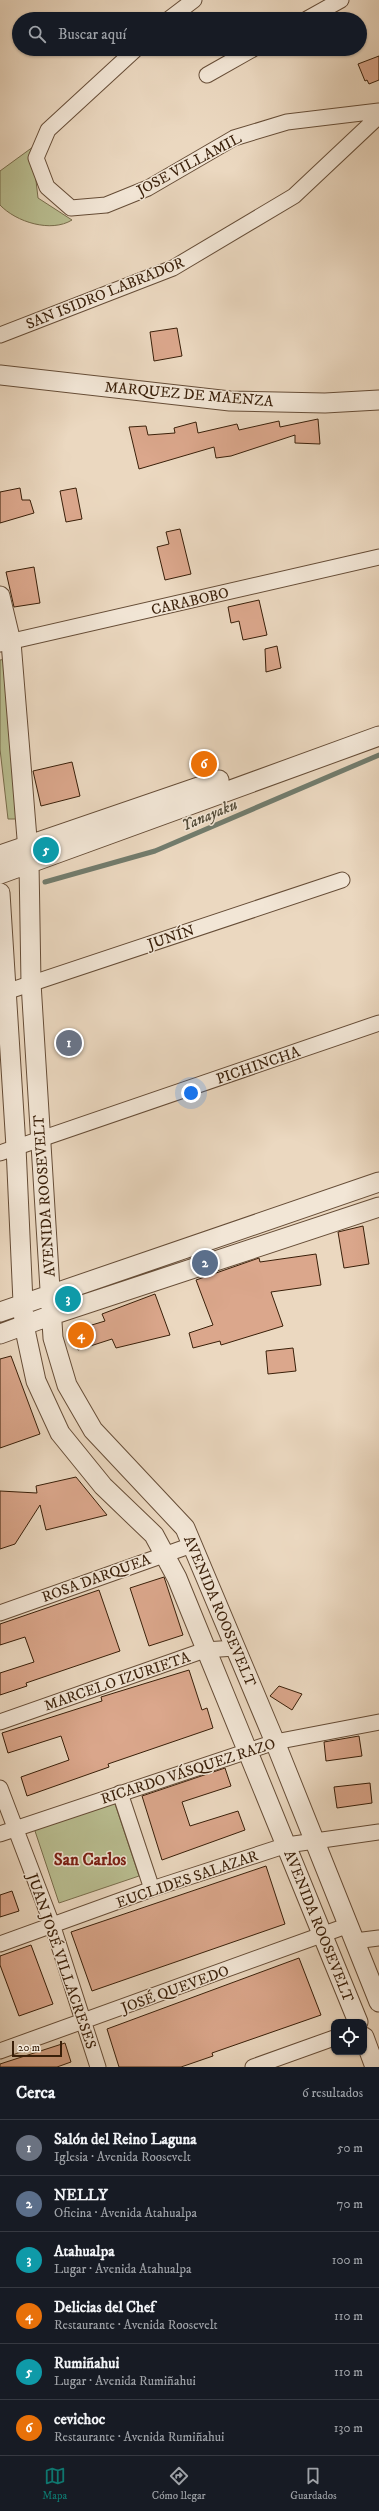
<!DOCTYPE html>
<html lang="es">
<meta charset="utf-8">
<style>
body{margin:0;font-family:"IM FELL DW Pica",serif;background:#20242c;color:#f1f3f6}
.controls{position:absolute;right:12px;bottom:12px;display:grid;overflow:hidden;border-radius:8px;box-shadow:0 1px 3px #0004}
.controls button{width:36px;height:36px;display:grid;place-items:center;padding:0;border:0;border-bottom:1px solid #363941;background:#171b24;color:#f1f3f6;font:20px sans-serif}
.scale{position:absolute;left:12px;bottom:10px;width:50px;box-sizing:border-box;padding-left:4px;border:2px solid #391f09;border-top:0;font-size:11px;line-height:14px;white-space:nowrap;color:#391f09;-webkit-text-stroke:3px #f2e6d6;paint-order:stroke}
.you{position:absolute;left:191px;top:1093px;width:14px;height:14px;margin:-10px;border:3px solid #fff;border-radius:50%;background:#1a73e8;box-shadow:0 0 0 6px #1a73e833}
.badge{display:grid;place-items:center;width:26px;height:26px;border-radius:50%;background:#0f766e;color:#fff;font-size:13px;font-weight:700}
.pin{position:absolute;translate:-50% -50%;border:2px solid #fff;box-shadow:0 1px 4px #0006}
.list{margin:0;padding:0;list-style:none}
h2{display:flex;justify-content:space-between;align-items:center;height:52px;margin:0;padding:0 16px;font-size:17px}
h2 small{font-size:13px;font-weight:400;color:#9ea1a6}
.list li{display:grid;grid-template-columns:26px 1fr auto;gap:12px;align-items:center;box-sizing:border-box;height:56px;padding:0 16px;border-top:1px solid #363941}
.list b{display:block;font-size:15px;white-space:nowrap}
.list p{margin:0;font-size:13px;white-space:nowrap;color:#9ea1a6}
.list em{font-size:13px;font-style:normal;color:#9ea1a6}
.icon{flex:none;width:22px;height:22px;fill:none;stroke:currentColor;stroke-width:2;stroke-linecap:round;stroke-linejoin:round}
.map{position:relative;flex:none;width:379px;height:2067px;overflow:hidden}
.search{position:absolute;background:#171b24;box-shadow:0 1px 3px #0004;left:12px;right:12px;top:12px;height:44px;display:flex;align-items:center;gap:10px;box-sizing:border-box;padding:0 14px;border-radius:22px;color:#9ea1a6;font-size:15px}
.sheet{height:388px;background:#171b24}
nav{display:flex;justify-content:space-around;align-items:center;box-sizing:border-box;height:56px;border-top:1px solid #363941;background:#171b24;font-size:11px;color:#9ea1a6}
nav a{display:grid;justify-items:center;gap:2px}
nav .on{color:#0f766e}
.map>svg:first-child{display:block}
.green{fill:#b9be91;stroke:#796e4d}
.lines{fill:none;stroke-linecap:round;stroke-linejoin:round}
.stream{stroke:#727c6d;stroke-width:5}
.building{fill:#dba78c;stroke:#391f09}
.minor-casing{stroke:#664d37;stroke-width:17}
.tertiary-casing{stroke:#664d37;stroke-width:21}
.minor{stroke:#f2e6d6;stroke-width:15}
.tertiary{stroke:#f2e6d6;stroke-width:19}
.labels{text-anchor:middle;stroke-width:3;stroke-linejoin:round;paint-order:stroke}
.street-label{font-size:15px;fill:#391f09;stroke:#f2e6d6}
.water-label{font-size:16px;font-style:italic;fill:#564e3b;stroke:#f2e6d6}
.quarter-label{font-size:17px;font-weight:bold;fill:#7a1f14;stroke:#f2e6d6}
</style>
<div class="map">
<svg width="379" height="2067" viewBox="0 0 379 2067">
<rect width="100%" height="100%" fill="#ebd8c0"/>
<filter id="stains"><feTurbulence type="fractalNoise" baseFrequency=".005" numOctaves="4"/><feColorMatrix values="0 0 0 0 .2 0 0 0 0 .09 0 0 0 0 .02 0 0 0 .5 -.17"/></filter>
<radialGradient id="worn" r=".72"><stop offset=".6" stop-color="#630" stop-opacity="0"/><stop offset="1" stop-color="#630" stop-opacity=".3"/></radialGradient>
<path class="green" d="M37 144 35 172 38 198 72 220C51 233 16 222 0 205V171Z
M6 659 19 819H8L0 749V660Z
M114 1801 139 1876 59 1903 34 1828Z"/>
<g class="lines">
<path class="stream" d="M45 882 155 851 379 755"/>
</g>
<path class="building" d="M379 56V80L369 84 367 80 365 81 358 64Z
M177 328 182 356 154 361 150 332Z
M318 419 320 444 295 443V435L231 456 216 458 214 447 139 469 129 427 146 426 148 435 175 433 174 428 196 422 198 433 237 424 239 430 279 421 280 427Z
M20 488 22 500H30L34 513 0 523V492Z
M76 488 82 519 66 522 60 491Z
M180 529 191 574 165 580 157 547 169 544 166 532Z
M34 567 40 603 14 607 6 572Z
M259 600 267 635 243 640 239 621 231 623 228 607Z
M277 646 281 668 266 672 265 649Z
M72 762 80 796 41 806 33 771Z
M363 1226 369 1264 344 1268 338 1232Z
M316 1254 321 1285 271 1292 283 1326 221 1345 220 1341 193 1348 189 1333 213 1325 196 1280 259 1258 260 1262Z
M155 1294 170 1335 116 1348 112 1339 78 1350 72 1331 105 1321 102 1314Z
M293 1348 296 1371 268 1374 266 1351Z
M11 1356 40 1434 0 1448V1359Z
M76 1477 107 1515 46 1530 40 1505 15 1544 0 1549V1491L37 1493 36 1486Z
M164 1577 183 1635 149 1646 130 1588Z
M99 1590 120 1651 26 1683 27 1686 0 1695V1673L34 1662 25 1637 0 1645V1624Z
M189 1670 202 1710 207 1708 213 1728 108 1764 109 1767 27 1796 21 1777 69 1760 61 1736 8 1753 2 1733 102 1701 101 1697Z
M279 1686 302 1694 292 1710 270 1696Z
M359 1736 362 1756 326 1761 324 1742Z
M225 1768 231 1786 182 1802 190 1826 238 1811 245 1830 162 1860 142 1796Z
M370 1783 372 1803 337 1808 334 1787Z
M266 1866 285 1924 92 1991 71 1932Z
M12 1891 19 1911 0 1917V1895Z
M31 1945 53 2004 19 2016 0 1965V1956Z
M299 1958 321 2015 212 2053 213 2056 181 2067H119L107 2029Z
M65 2043 71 2062 57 2067H0V2064Z"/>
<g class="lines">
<g class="minor-casing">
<path id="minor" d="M169 19 194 0
M307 19 341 0
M136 49 48 130 36 158 47 187 71 208 106 205 148 188 234 138 287 122 379 111
M207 75 253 49
M0 335 173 268 294 196 379 116
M0 644 379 557
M0 994 342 880
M0 1153 379 1023
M0 1613 192 1545
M0 1722 205 1650 235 1648
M0 1788 53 1927 98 2067
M120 1793 152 1889
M0 1834 275 1742 379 1722
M355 1941 379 1938
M0 1944 152 1889 287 1845 379 1832
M0 2051 349 1925
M253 2067 334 2038"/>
</g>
<g class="tertiary-casing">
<path id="tertiary" d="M0 375 230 401 325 403 379 400
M0 596 11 642 29 863 31 983 53 1338 67 1385 93 1430 185 1528 275 1742 379 2002
M0 855 219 780
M0 874 379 736
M0 893 16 1147 24 1325 36 1381 60 1433 103 1486 154 1535 177 1578 358 2022
M0 1312 379 1182
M0 1334 52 1315 379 1207
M364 2037 375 2067"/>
</g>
<use href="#minor" class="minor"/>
<use href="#tertiary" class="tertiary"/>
</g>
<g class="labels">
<g class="street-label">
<text transform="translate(189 164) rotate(-28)" y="5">JOSE VILLAMIL</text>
<text transform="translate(105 293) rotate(-22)" y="5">SAN ISIDRO LABRADOR</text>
<text transform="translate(189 394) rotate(5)" y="5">MARQUEZ DE MAENZA</text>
<text transform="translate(190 601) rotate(-13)" y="5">CARABOBO</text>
<text transform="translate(171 937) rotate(-18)" y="5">JUNÍN</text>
<text transform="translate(258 1065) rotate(-19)" y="5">PICHINCHA</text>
<text transform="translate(44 1196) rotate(-94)" y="5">AVENIDA ROOSEVELT</text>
<text transform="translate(96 1578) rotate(-20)" y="5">ROSA DARQUEA</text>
<text transform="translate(220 1611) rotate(67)" y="5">AVENIDA ROOSEVELT</text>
<text transform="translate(117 1681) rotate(-19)" y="5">MARCELO IZURIETA</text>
<text transform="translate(188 1771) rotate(-18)" y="5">RICARDO VÁSQUEZ RAZO</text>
<text transform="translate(187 1879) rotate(-19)" y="5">EUCLIDES SALAZAR</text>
<text transform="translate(319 1926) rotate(68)" y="5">AVENIDA ROOSEVELT</text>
<text transform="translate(62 1961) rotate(71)" y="5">JUAN JOSÉ VILLACRESES</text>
<text transform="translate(175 1989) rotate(-20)" y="5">JOSÉ QUEVEDO</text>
</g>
<g class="water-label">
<text transform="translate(209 814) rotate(-23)" y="6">Yanayaku</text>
</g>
<g class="quarter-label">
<text x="90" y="1865">San Carlos</text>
</g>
</g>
<rect width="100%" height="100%" filter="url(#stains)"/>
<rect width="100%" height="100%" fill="url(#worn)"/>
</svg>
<div class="controls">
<button><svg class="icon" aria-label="locate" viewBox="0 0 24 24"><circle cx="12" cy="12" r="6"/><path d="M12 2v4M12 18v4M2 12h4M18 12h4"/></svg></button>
</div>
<div class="scale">20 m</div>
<div class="you"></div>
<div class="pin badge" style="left:69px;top:1043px;background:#6b7280">1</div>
<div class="pin badge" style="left:205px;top:1263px;background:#5c6f8a">2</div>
<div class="pin badge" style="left:68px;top:1299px;background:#0f9aa8">3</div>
<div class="pin badge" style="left:81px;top:1335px;background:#e8710a">4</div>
<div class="pin badge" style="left:46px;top:850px;background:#0f9aa8">5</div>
<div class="pin badge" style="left:204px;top:764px;background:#e8710a">6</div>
<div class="search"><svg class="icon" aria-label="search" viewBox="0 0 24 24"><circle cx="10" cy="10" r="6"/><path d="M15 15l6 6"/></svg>Buscar aquí</div>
</div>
<section class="sheet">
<h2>Cerca<small>6 resultados</small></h2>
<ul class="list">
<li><span class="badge" style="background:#6b7280">1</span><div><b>Salón del Reino Laguna</b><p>Iglesia · Avenida Roosevelt</p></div><em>50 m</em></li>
<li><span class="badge" style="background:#5c6f8a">2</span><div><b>NELLY</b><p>Oficina · Avenida Atahualpa</p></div><em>70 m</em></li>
<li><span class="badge" style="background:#0f9aa8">3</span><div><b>Atahualpa</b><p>Lugar · Avenida Atahualpa</p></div><em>100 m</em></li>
<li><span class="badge" style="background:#e8710a">4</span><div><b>Delicias del Chef</b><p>Restaurante · Avenida Roosevelt</p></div><em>110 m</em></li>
<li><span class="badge" style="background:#0f9aa8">5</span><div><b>Rumiñahui</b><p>Lugar · Avenida Rumiñahui</p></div><em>110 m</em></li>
<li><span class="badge" style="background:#e8710a">6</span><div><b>cevichoc</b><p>Restaurante · Avenida Rumiñahui</p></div><em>130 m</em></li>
</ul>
</section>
<nav>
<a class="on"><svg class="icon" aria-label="map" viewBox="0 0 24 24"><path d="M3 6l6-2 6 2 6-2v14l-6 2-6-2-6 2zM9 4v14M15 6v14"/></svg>Mapa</a>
<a><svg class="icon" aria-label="directions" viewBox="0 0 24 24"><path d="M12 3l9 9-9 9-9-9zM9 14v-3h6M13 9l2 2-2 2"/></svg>Cómo llegar</a>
<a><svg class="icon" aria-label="saved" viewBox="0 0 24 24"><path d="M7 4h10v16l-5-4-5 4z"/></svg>Guardados</a>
</nav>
